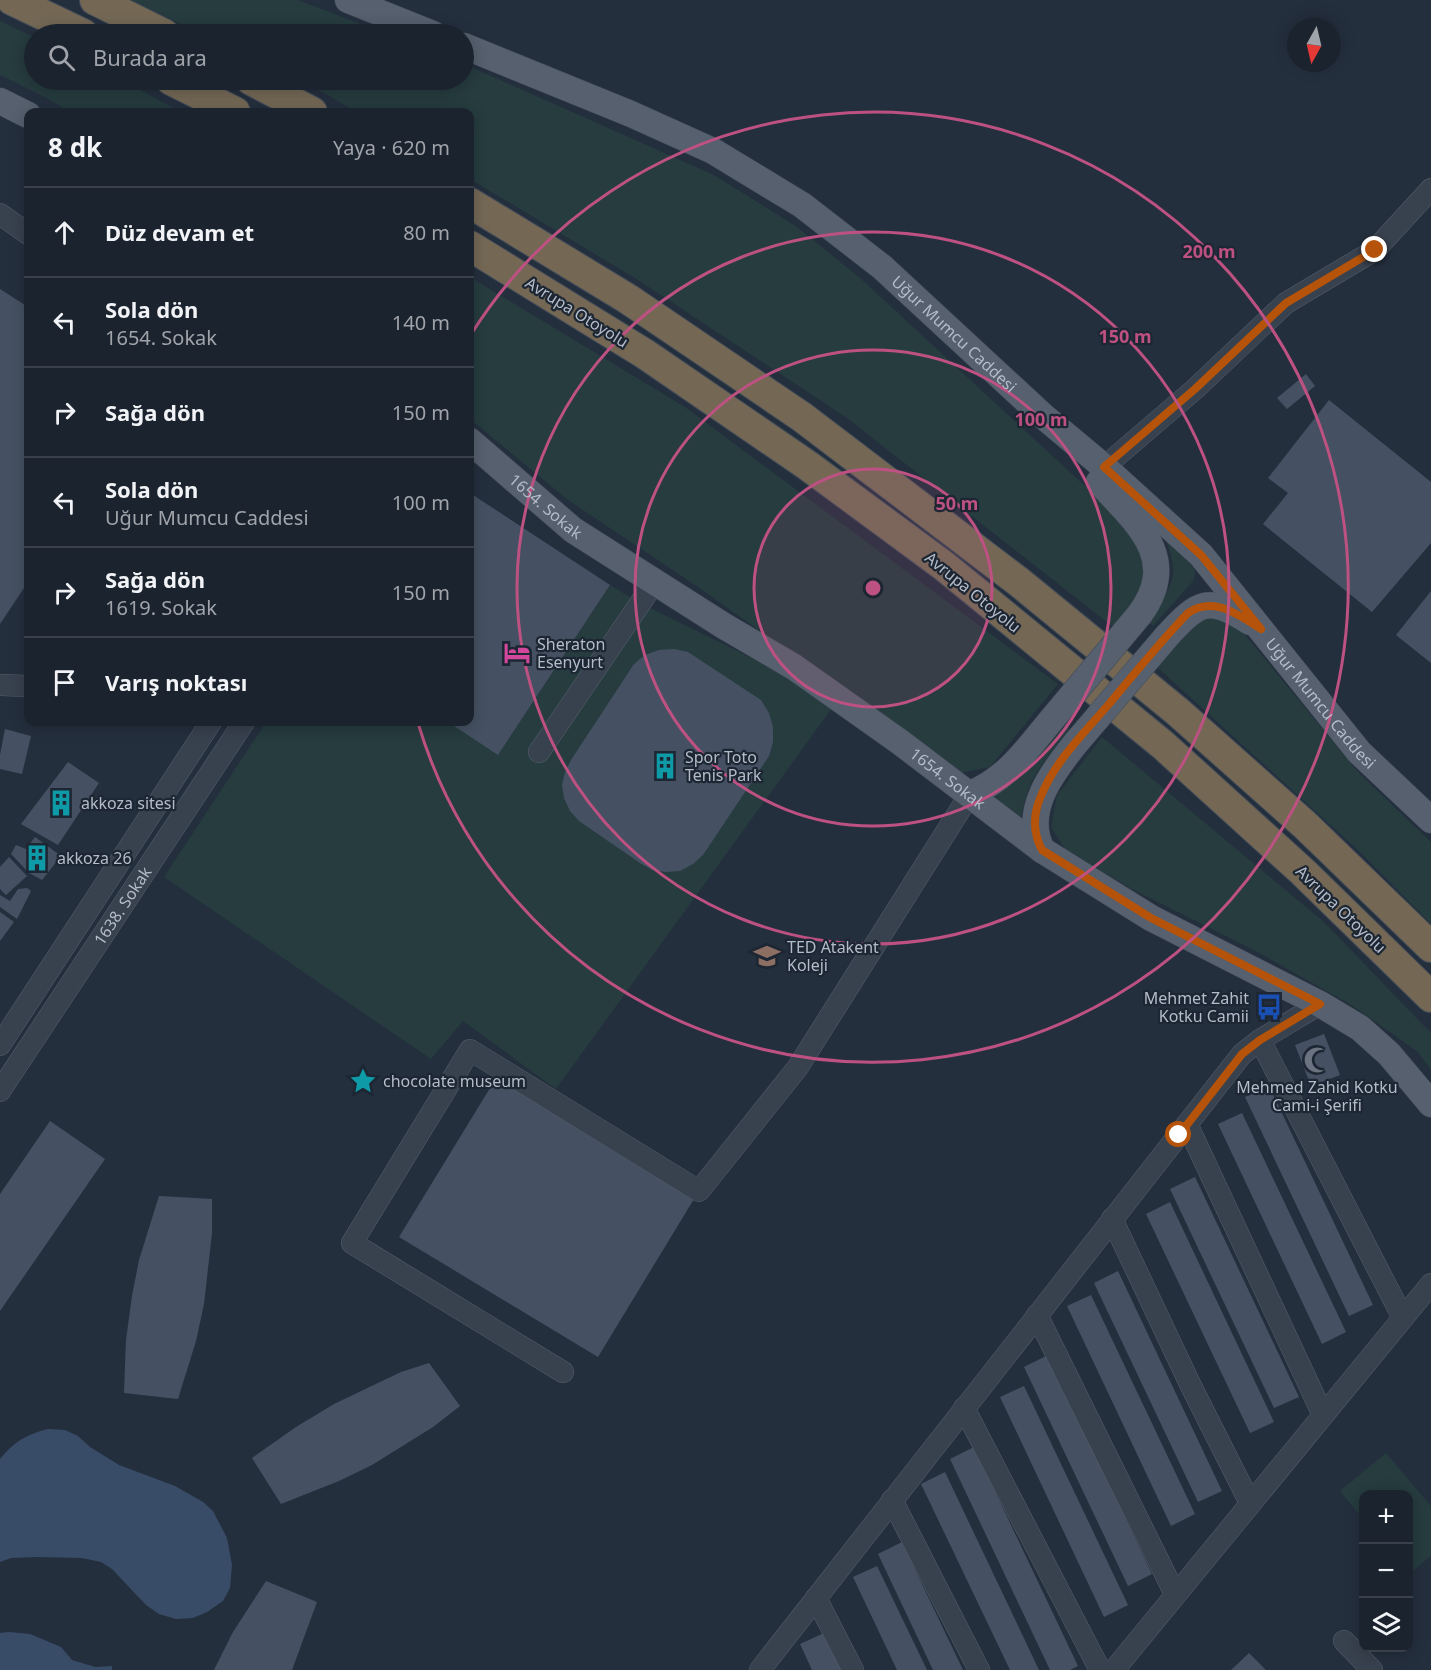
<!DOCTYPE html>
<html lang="tr">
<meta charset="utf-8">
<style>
body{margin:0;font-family:"Noto Sans",sans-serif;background:#242b36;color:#f1f3f6}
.controls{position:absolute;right:18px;bottom:18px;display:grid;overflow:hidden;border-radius:12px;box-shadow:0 3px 15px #0003}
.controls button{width:54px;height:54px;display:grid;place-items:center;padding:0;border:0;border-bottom:2px solid #39404a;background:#1b232e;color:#f1f3f6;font:30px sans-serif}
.compass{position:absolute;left:1287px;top:18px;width:54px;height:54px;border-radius:50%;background:#1b232e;box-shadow:0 3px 15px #0003;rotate:188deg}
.stop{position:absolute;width:18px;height:18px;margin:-14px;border:4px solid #b45309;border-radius:50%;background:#fff}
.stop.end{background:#b45309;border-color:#fff;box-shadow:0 2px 6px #0008}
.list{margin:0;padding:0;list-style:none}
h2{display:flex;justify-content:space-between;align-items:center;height:78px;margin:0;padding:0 24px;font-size:26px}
h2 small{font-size:20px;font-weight:400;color:#a0a4aa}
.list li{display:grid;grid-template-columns:39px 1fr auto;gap:18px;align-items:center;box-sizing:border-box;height:90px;padding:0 24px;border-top:2px solid #39404a}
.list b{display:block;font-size:22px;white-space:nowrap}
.list p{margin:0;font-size:20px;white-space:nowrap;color:#a0a4aa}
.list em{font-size:20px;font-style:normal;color:#a0a4aa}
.icon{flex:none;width:33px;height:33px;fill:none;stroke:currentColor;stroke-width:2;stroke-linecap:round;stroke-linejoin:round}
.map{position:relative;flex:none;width:1431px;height:1670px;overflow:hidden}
.search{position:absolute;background:#1b232e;box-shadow:0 3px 15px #0003;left:24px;top:24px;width:450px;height:66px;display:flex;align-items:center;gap:15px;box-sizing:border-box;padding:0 21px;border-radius:33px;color:#a0a4aa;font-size:22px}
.panel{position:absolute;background:#1b232e;box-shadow:0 3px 15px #0003;left:24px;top:108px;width:450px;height:618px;border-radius:12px}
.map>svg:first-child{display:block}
.green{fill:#263c3f}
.water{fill:#394c67}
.building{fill:#455162}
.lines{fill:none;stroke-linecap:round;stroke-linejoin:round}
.minor-casing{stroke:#565f6c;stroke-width:22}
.major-casing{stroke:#414a57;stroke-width:27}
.highway-casing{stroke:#434c59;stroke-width:32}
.minor{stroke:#38414e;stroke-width:21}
.major{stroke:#56606e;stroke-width:26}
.highway{stroke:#746855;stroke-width:30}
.major-bridge-casing{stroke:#414a57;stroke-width:27;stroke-linecap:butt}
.major-bridge{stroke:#56606e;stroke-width:26}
.route{stroke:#b45309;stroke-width:8}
.ring{fill:none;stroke:#bd5182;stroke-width:3}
.labels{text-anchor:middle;stroke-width:4.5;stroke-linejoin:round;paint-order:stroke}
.street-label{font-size:16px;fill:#b4bcc9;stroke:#1d2633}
.poi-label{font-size:16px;fill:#b4bcc9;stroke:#1d2633;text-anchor:start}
.centre{fill:#bd5182;stroke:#1d2633;stroke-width:3}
.ring-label{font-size:18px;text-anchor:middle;font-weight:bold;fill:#bd5182;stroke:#1d2633;stroke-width:4.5;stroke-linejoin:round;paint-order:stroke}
</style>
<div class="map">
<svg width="1431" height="1670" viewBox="0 0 1431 1670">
<rect width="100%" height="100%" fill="#242f3e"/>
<path class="green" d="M130 0H298L387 34H202Z
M0 21 34 37V80H122L181 112H70L47 98 0 75Z
M464 64 714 175 797 227 859 277 1111 510 1140 543 1147 587 1113 627 847 418 635 278 470 179V112H357L324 93 296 80H464Z
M470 277 685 407 1058 684 990 767 960 773 698 587 568 500 470 419Z
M1162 531 1194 568 1195 574 1193 581 1153 626 1147 621C1175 584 1181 575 1162 531Z
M610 585 640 603 776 670 832 708 556 1089 463 1021 431 1059 164 877 266 722H448L498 754Z
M1209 614 1241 630 1358 772 1431 842V924L1360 852 1158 668 1183 628Z
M1063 721 1070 729C1045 761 1025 779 1021 822L993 800 1016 777Z
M1102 737 1324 922 1431 1033V1070L1418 1052 1353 1006 1256 951 1130 888 1065 849 1051 827 1057 795Z
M1386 1453 1431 1506V1556L1410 1573 1408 1494H1364L1363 1519 1340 1491Z"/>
<path class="water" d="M48 1429 65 1430 78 1436 90 1447 119 1465 175 1486 203 1502 213 1511 227 1538 232 1565 230 1588 223 1601 207 1612 193 1618 176 1619 159 1614 146 1605 112 1569 101 1562 82 1558 37 1557 11 1558 0 1562V1459C14 1442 27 1434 48 1429Z
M9 1632 30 1634 61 1647 72 1660 95 1667 112 1666V1670H0V1633Z"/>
<path class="building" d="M0 289 28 307V582L0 624Z
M1306 374 1315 386 1287 409 1277 398Z
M1329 400 1431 482V543L1372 612 1263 524 1288 493 1268 478Z
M470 493 610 585 498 755 448 722H470Z
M1431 591V663L1396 635Z
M674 649 688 652 761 700 769 713 773 727V742L769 756 703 855 693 864 680 871 666 872 652 870 640 863 579 821 570 811 564 798 562 785 565 772 571 760 634 664 645 655 659 650Z
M5 729 31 736 22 774 0 769V755Z
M68 762 99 783 58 845 21 824Z
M35 837 61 856 42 880 29 873 11 854 16 845 26 849Z
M9 857 27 876 6 895 0 889V867Z
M27 888 31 891 17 919 0 907V895L10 901 18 889Z
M0 912 14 922 0 941Z
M1324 1034 1340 1075 1311 1086 1295 1045Z
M498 1075 697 1194 598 1357 399 1237Z
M1269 1086 1373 1305 1349 1316 1245 1097Z
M1242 1113 1346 1332 1322 1344 1218 1124Z
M50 1121 105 1159 0 1311V1194Z
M1195 1177 1299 1397 1274 1408 1170 1189Z
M159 1196 212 1199V1233L204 1304 196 1341 178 1399 124 1393 126 1340 132 1296 139 1260Z
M1170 1202 1274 1422 1250 1433 1146 1214Z
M1118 1271 1222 1491 1198 1502 1094 1283Z
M1091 1295 1195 1514 1171 1526 1067 1306Z
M1048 1355 1152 1574 1128 1586 1024 1367Z
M429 1363 460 1406 433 1427 372 1465 339 1481 281 1504 252 1458 296 1427 334 1404 401 1372Z
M1024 1386 1128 1605 1104 1617 1000 1397Z
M974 1447 1078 1666 1070 1670H1050L950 1459Z
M945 1472 1039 1670H1010L921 1484Z
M902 1542 963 1670H933L878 1554Z
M877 1566 927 1670H897L853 1577Z
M266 1581 317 1602 292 1670H214L233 1632Z
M824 1633 842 1670H812L800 1644Z
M1249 1653 1266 1670H1231Z"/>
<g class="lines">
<g class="minor-casing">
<g id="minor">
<path d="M0 214 28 234"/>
<path d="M1104 467 1195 389 1286 303 1375 250 1431 189"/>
<path d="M0 685 28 686"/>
<path d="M539 752 654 583"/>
<path d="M1260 1040 1403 1318"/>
<path d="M0 1045 211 722"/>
<path id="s1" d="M0 1091 244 722"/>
<path d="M1187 1124 1323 1415"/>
<path d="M1112 1219 1190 1384 1250 1503"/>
<path d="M1037 1315 1175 1594"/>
<path d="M563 1372 352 1243 470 1050 699 1191 798 1067 970 794"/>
<path d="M964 1408 1100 1670"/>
<path d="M892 1500 979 1670"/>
<path d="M816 1598 853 1670"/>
<path d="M1344 1641 1372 1670"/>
<path d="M760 1670 1242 1054 1260 1040 1320 1004"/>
<path d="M1114 1670 1431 1284"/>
</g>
</g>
<g class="major-casing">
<g id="major">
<path d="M348 0 433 34"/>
<path id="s2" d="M464 46 631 114 713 151 802 205 882 267 1043 416 1104 467 1201 555 1359 752 1431 820"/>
<path d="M0 101 28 115"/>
<path id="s3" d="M470 441 573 530 724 626 794 667 900 742 1042 850 1151 918 1320 1004 1360 1028 1389 1054 1431 1104"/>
<path d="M1099 482C1136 522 1181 558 1140 614"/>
<path d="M1167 636C1199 601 1209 595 1250 622"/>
<path d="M970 794C1005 780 1025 752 1048 724"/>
<path d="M1042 850C1022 811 1052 773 1075 744"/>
</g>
</g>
<g class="highway-casing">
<path id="highway" d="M12 0 83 34
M95 0 164 34
M171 80 235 112
M251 80 312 112
M470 203 628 299 802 417 1019 582 1178 712 1305 825 1431 947
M470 246 645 354 807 465 944 566 1163 745 1303 872 1431 997"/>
</g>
<use href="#minor" class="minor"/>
<use href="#major" class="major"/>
<use href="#highway" class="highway"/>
<g class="major-bridge-casing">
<path id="major-bridge" d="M1048 724 1140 614
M1075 744 1167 636"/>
</g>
<use href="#major-bridge" class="major-bridge"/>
</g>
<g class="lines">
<path class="route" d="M1179 1135 1242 1054 1260 1040 1320 1004 1151 918 1042 850C1033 833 1033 814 1041 796 1055 761 1085 732 1109 704 1135 673 1160 642 1188 613 1213 595 1239 615 1261 629L1201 555 1104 467 1195 389 1286 303 1375 250"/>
</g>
<circle cx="873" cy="588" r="119" fill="#bd5182" fill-opacity=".12"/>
<g class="ring">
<circle cx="873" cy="588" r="119"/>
<circle cx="873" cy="588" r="238"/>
<circle cx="873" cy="588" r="356"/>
<path d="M470 336A475 475 0 1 1 418 723"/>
</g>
<defs>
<g id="hotel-bare" transform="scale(2.07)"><path d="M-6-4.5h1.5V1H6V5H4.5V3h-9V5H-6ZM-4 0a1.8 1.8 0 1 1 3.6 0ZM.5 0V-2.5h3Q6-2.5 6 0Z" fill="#d1479c" stroke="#1d2633" stroke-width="2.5" paint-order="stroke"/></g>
<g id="building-bare" transform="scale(2.07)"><path d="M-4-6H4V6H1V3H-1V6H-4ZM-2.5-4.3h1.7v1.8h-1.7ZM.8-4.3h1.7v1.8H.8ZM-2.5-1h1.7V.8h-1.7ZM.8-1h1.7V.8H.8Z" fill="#0f9aa8" stroke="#1d2633" stroke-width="2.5" paint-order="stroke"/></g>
<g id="school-bare" transform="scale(2.07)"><path d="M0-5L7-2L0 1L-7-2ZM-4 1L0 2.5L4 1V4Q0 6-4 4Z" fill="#8d6e63" stroke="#1d2633" stroke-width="2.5" paint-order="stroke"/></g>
<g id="bus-bare" transform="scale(2.07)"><path d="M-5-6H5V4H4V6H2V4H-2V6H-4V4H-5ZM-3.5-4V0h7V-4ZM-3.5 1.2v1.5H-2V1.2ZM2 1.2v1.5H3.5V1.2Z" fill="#1a4fb4" stroke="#1d2633" stroke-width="2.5" paint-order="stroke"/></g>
<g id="mosque-bare" transform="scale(2.07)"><path d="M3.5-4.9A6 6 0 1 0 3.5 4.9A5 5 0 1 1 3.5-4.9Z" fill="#6b7280" stroke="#1d2633" stroke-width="2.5" paint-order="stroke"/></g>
<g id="sight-bare" transform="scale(2.07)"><path d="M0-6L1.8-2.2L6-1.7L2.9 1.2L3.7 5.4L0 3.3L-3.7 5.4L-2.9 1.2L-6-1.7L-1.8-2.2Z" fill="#0f9aa8" stroke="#1d2633" stroke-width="2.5" paint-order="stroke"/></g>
</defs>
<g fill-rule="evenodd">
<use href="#hotel-bare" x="517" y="653"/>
<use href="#building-bare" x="665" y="766"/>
<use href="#building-bare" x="61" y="803"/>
<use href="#building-bare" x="37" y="858"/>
<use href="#school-bare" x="767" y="956"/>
<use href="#bus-bare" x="1269" y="1007"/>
<use href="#mosque-bare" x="1317" y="1060"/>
<use href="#sight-bare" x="363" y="1081"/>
</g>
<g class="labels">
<g class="street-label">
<text transform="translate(577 312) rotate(32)" y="6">Avrupa Otoyolu</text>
<text dy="6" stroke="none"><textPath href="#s2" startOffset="574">Uğur Mumcu Caddesi</textPath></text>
<text dy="6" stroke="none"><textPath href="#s3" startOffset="100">1654. Sokak</textPath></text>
<text transform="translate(973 592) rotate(39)" y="6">Avrupa Otoyolu</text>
<text dy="6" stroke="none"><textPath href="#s2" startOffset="1096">Uğur Mumcu Caddesi</textPath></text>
<text dy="6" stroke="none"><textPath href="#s3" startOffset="586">1654. Sokak</textPath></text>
<text dy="6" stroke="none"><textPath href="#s1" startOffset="222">1638. Sokak</textPath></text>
<text transform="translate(1341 909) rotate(44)" y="6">Avrupa Otoyolu</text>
</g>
<g class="poi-label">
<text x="537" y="650">Sheraton<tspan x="537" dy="18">Esenyurt</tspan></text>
<text x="685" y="763">Spor Toto<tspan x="685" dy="18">Tenis Park</tspan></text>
<text x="81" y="809">akkoza sitesi</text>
<text x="57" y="864">akkoza 26</text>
<text x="787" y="953">TED Atakent<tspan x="787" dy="18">Koleji</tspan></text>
<text x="1249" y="1004" text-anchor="end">Mehmet Zahit<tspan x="1249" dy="18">Kotku Camii</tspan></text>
<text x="383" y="1087">chocolate museum</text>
<text x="1317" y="1093" text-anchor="middle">Mehmed Zahid Kotku<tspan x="1317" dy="18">Cami-i Şerifi</tspan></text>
</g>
</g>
<circle cx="873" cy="588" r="9" class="centre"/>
<g class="ring-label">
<text x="1209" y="258">200 m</text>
<text x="1125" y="343">150 m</text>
<text x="1041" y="426">100 m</text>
<text x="957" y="510">50 m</text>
</g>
</svg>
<div class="controls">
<button>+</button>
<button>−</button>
<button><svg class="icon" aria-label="layers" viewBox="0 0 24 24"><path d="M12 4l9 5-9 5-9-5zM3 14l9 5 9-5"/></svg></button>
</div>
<svg class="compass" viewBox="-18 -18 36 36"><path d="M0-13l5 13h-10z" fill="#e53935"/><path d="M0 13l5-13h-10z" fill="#a0a4aa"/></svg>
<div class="stop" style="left:1179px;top:1135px"></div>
<div class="stop end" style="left:1375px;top:250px"></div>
<div class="search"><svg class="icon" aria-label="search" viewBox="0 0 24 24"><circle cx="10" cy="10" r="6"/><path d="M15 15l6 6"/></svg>Burada ara</div>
<section class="panel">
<h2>8 dk<small>Yaya · 620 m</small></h2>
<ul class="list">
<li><svg class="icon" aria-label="ahead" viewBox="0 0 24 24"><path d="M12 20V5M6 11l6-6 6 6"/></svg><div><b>Düz devam et</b></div><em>80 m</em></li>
<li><svg class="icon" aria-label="left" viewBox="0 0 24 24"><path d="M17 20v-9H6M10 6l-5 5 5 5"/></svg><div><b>Sola dön</b><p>1654. Sokak</p></div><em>140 m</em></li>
<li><svg class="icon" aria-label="right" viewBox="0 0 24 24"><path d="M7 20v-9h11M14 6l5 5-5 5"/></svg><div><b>Sağa dön</b></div><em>150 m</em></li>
<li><svg class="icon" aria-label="left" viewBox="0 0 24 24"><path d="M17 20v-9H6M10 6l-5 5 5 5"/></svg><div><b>Sola dön</b><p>Uğur Mumcu Caddesi</p></div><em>100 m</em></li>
<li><svg class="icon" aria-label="right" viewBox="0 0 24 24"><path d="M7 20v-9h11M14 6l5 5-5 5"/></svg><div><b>Sağa dön</b><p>1619. Sokak</p></div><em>150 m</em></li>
<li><svg class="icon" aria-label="arrive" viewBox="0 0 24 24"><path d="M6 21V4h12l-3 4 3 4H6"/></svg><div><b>Varış noktası</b></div></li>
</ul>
</section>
</div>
